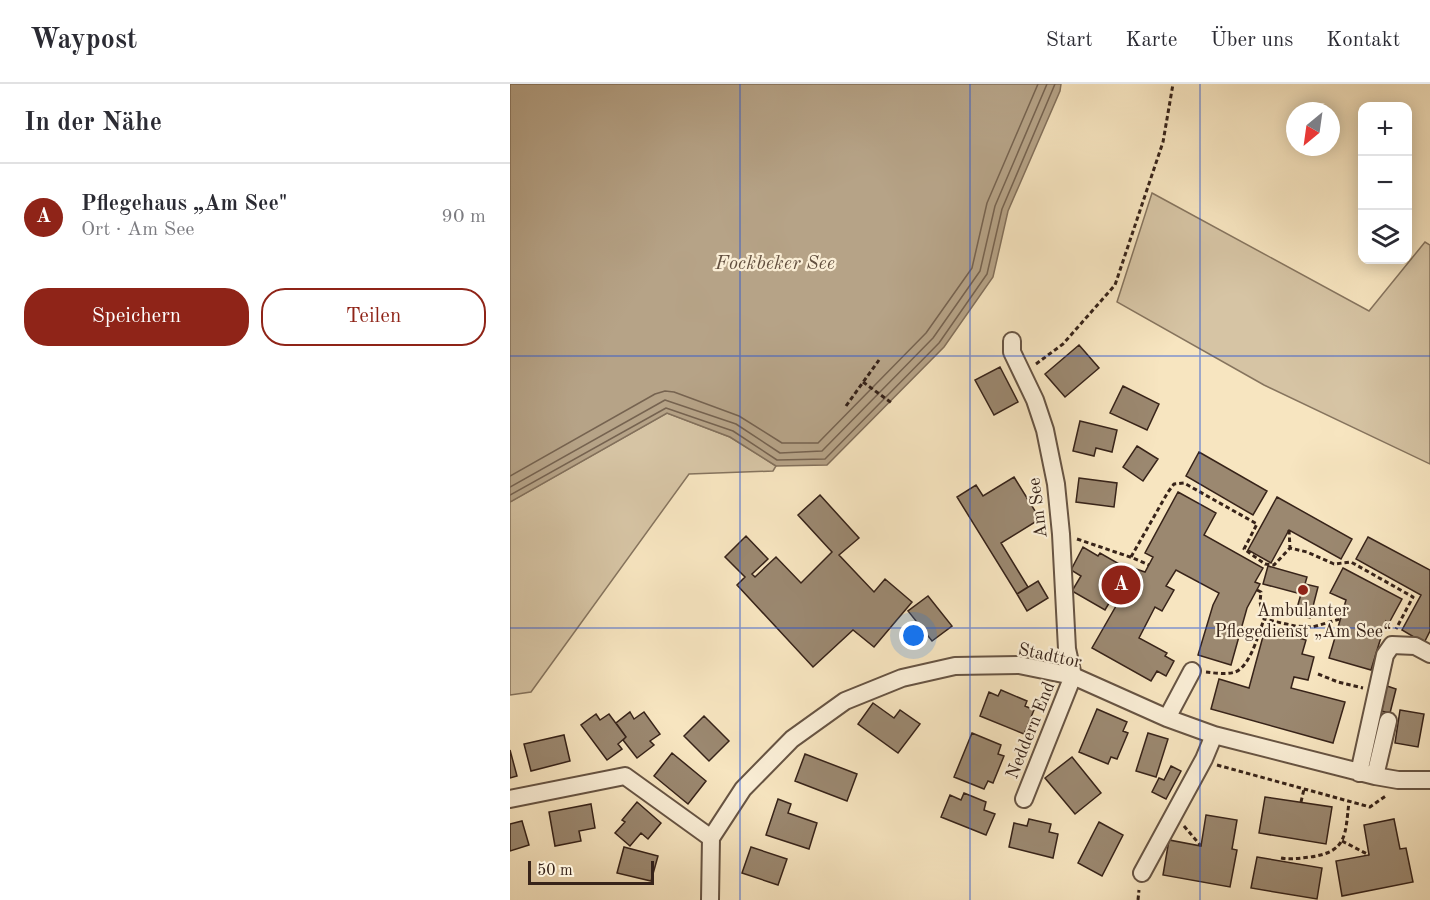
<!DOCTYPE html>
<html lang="de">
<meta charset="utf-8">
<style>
body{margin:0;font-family:"Old Standard TT",serif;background:#f2f2f3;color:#2b2b33}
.controls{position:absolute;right:18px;top:18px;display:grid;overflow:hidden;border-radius:12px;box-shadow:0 3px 15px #0003}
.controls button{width:54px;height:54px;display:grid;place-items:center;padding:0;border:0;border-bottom:2px solid #e1e1e2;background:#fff;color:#2b2b33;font:30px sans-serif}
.compass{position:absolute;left:776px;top:18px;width:54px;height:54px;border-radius:50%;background:#fff;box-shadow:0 3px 15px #0003;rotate:209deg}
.scale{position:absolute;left:18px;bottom:15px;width:126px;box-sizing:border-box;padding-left:6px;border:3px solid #372319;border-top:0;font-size:16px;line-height:21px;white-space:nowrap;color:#372319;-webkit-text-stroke:4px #faeed6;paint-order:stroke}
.you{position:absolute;left:404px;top:552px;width:21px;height:21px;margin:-15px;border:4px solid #fff;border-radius:50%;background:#1a73e8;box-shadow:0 0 0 9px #1a73e833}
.badge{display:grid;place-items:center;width:39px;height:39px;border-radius:50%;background:#8f2418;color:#fff;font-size:20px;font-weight:700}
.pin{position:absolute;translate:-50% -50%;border:3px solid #fff;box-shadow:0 2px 6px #0006}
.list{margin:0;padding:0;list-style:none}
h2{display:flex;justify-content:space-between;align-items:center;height:78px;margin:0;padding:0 24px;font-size:26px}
h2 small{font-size:20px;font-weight:400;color:#7c7c81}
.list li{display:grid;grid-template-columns:39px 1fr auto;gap:18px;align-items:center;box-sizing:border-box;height:108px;padding:0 24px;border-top:2px solid #e1e1e2}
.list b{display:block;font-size:22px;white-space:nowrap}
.list p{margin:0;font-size:20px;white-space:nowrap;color:#7c7c81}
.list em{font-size:20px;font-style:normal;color:#7c7c81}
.actions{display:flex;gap:12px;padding:18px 24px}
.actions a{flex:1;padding:14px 0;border:2px solid #8f2418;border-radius:24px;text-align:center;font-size:21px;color:#8f2418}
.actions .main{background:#8f2418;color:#fff}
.icon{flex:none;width:33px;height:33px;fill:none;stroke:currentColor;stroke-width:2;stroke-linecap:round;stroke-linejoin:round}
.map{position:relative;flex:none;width:920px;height:816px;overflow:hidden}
header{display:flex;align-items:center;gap:36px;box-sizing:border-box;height:84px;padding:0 30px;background:#fff;border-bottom:2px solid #e1e1e2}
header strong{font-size:28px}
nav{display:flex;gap:33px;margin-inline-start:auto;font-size:21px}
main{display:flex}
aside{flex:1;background:#fff}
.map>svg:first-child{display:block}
.green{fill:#d6c4a4;stroke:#86745e;stroke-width:1.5}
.water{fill:#b6a387;stroke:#83705b;stroke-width:1.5}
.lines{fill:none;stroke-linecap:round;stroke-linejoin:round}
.shore{stroke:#766350;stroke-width:1.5}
.building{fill:#9b8870;stroke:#372319;stroke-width:1.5}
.minor-casing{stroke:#675443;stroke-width:20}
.path{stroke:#372319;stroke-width:3;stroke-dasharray:4.5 3;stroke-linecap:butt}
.minor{stroke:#faeed6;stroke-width:16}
.grid{fill:none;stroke:#1d4ed8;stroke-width:1.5;stroke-opacity:0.55}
.poi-dot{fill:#8f2418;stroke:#faeed6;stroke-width:2}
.labels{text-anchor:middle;stroke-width:4.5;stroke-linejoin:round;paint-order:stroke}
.street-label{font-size:18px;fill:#372319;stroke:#faeed6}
.poi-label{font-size:18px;fill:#372319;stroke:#faeed6}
.water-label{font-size:20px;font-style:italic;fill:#635040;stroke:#faeed6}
</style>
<header>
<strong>Waypost</strong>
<nav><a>Start</a><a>Karte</a><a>Über uns</a><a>Kontakt</a></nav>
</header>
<main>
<aside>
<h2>In der Nähe<small></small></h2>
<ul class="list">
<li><span class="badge">A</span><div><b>Pflegehaus „Am See&quot;</b><p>Ort · Am See</p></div><em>90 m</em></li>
</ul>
<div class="actions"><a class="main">Speichern</a><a>Teilen</a></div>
</aside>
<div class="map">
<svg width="920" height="816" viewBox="0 0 920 816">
<rect width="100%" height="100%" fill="#f7e5c0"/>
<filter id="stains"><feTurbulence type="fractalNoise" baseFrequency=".00333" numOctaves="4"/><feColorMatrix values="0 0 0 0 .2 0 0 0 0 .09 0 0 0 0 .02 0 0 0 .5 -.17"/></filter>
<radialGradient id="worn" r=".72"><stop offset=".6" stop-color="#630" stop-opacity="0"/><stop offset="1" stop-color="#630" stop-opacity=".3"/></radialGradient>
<path class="green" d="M642 109 859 227 915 158 920 161V380L754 301 607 218Z
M157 329 220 353 266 382 263 387 179 390 21 608 0 611V418Z"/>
<path class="water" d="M0 0H551L550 7 498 127 483 193 434 263 317 381 266 382 220 353 157 329 0 418Z"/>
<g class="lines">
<path class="shore" d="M0 392 145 310 155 307 164 308 229 332 272 359H308L416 249 462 184 477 119 528 0
M0 403 155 316 226 340 270 369 312 367 423 254 470 187 485 122 537 0
M0 411 156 324 223 347 267 376 315 375 429 259 477 190 492 125 545 0"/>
</g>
<path class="building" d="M569 261 589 284 555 313 535 290Z
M490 283 508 318 484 331 465 296Z
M613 302 649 320 637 346 600 329Z
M570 337 607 346 602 368 586 364 584 372 563 367Z
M627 362 648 375 633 397 613 383Z
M689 368 757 407 743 431 676 392Z
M504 393 530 435 491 459 518 503 507 510 447 413 466 401 473 412Z
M569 394 607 399 604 423 566 418Z
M668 408 706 429 694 451 753 484 745 498 750 500 737 524 721 581 688 571 703 521 709 509 666 486 656 502 664 506 652 527 645 523 629 554 657 569 655 572 664 577 656 592 647 587 641 597 582 564 614 508 608 504 595 526 562 507 571 492 561 486 573 463 588 472 590 469 616 484 617 482 635 488 643 473 635 469Z
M310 411 349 454 329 471 364 508 375 495 402 518 364 563 343 546 303 583 227 501 235 493 215 473 236 452 258 475 242 490 245 493 266 473 291 499 322 468 288 431Z
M767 413 842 455 831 475 779 446 761 479 738 466Z
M858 453 920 486V547L914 559 892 546 911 511 846 475Z
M758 482 797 493 795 500 808 503 800 534 785 531 791 510 753 500Z
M833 484 892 515 879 539 876 537 861 586 819 574 836 516 820 509Z
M528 497 538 514 517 527 507 510Z
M418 512 442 542 422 557 398 527Z
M755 545 796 556 792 570 804 573 798 596 784 593 781 604 835 618 823 659 701 625 709 595 739 604Z
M877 602 886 605 880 629 871 627Z
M491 606 517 617 515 622 524 626 514 650 470 632 479 608 488 612Z
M363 619 384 634 390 626 410 640 388 669 348 640Z
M587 625 617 638 613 647 618 649 607 675 601 673 598 680 569 668Z
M890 626 914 630 908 663 885 659Z
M120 628 124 635 134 628 150 650 140 657 144 661 127 674 113 656 116 653 106 639Z
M86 630 90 636 99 630 116 653 108 660 112 665 97 676 71 641Z
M194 632 219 657 199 677 174 652Z
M462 649 491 661 488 670 494 672 483 699 478 697 474 705 444 693Z
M638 649 658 655 646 693 626 687Z
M54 651 60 677 21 687 14 660Z
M0 666 7 692 0 694Z
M162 669 196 697 178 720 144 692Z
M295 670 347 690 337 717 285 697Z
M562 673 591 709 565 730 535 694Z
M661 682 671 687 656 715 642 708 649 694 654 696Z
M454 709 476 718 474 726 485 730 476 751 431 733 440 711 451 716Z
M755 713 822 723 816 760 749 749Z
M268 715 281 720 278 729 307 739 299 765 256 751Z
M127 718 151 739 138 755 131 749 120 762 105 749 115 738 112 736Z
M81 720 85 744 69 747 71 757 45 762 39 728Z
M696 731 727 736 722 765 727 766 720 803 653 791 659 756 691 762Z
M519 735 541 740 539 748 548 750 543 774 499 763 504 739 517 742Z
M884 735 890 765 896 764 903 798 832 812 826 777 859 771 854 741Z
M12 737 19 761 0 767V740Z
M589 738 613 751 592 792 568 779Z
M114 763 148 772 141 797 107 789Z
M241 763 277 775 268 801 232 789Z
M747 773 812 784 807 815 741 804Z"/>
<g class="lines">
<g class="minor-casing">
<path id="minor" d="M502 257V268L525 316 535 346 546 400 551 450 557 565 563 592
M657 634 682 587
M849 689 875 571 882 561 905 562 920 570
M865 692 878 637
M0 715 115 692 201 754
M514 715 563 592
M632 789 694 675 704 651
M200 816 201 754 233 705 282 655 335 617 392 594 445 582 509 581 563 592 657 634 704 651 865 692 888 696H920"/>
</g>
<path class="path" d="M526 280 553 260 605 201 653 58 663 0
M353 298 383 320
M336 322 369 276
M779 446 780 464
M567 455 623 474 639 481
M621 473 658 408 664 400 674 399 747 440 734 465 755 480 764 481 780 464 797 468 824 480 841 478 903 513 886 545
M747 506 751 508 750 518 754 535 785 542 803 543 830 535
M696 588C705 589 716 591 725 588 740 583 749 549 754 535
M808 590 828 598 853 604
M707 681 860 723 877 711
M791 718 794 705
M674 742 691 762
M832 757 859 771
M771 774C781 776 790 774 800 773 838 768 835 750 839 718
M628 816 629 806"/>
<use href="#minor" class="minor"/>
</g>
<path class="grid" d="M230 0V816M460 0V816M690 0V816M0 272H920M0 544H920"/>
<circle class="poi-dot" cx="793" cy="506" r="6"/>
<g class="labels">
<g class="street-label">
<text transform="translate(527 424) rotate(-97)" y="6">Am See</text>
<text transform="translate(540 571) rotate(12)" y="6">Stadttor</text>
<text transform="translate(520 646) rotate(-68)" y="6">Neddern End</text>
</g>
<g class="poi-label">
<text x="793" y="532">Ambulanter<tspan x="793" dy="21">Pflegedienst „Am See“</tspan></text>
</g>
<g class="water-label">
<text x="265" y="185">Fockbeker See</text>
</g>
</g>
<rect width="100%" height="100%" filter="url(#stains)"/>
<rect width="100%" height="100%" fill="url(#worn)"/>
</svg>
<div class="controls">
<button>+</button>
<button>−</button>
<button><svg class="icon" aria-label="layers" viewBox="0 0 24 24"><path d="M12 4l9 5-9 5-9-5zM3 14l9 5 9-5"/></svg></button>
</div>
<svg class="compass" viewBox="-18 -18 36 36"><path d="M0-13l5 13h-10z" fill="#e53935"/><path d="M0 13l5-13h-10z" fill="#7c7c81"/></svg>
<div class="scale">50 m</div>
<div class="you"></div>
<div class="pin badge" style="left:611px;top:501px">A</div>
</div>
</main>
